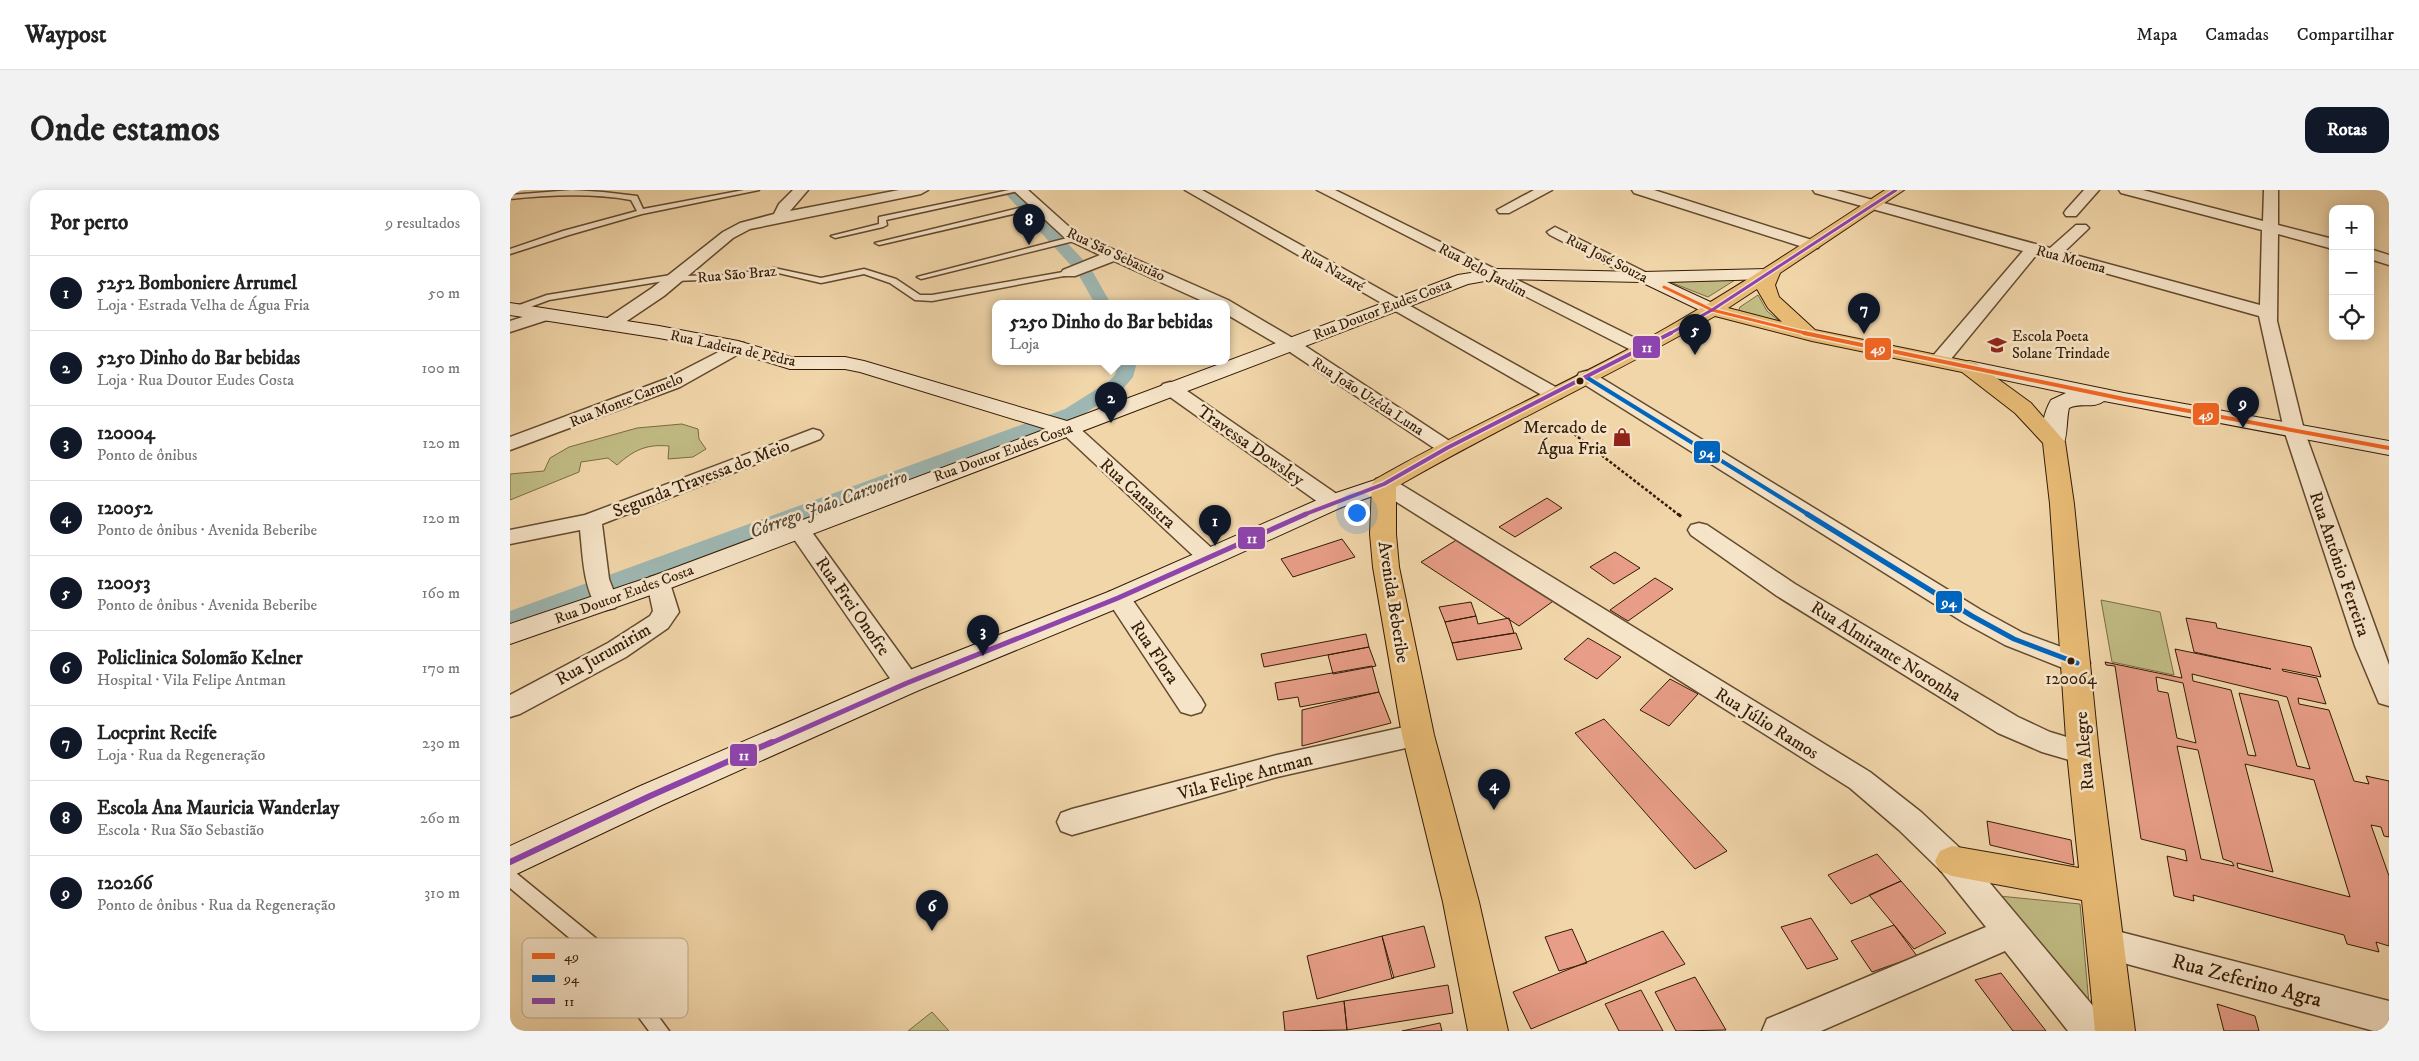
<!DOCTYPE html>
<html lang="pt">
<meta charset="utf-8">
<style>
body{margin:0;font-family:"IM FELL DW Pica",serif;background:#f2f2f2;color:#222}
.controls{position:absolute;right:15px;top:15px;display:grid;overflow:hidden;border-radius:10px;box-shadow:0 2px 12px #0003}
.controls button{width:45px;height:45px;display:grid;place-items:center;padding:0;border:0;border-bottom:1px solid #e0e0e0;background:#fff;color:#222;font:25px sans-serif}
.you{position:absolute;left:846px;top:322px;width:18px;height:18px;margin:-12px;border:4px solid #fff;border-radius:50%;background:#1a73e8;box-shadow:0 0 0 8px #1a73e833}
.badge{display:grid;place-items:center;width:32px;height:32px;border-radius:50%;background:#111827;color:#fff;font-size:16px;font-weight:700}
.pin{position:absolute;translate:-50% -41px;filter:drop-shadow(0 1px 2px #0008)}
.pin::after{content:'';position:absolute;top:26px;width:18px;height:15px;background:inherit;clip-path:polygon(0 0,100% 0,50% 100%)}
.popup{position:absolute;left:482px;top:110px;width:238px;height:65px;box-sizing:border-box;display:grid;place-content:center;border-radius:10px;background:#fff;filter:drop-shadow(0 1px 4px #0005);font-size:16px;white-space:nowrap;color:#767676}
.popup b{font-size:19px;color:#222}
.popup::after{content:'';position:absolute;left:50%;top:100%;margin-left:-10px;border:10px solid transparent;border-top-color:#fff}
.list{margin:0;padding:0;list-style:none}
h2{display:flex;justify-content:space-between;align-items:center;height:65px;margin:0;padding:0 20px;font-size:21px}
h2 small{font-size:16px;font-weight:400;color:#767676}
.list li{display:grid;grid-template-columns:32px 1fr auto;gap:15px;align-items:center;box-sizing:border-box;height:75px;padding:0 20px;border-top:1px solid #e0e0e0}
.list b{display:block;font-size:19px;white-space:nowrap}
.list p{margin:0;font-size:16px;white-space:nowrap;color:#767676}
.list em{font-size:16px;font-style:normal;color:#767676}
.icon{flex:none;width:28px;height:28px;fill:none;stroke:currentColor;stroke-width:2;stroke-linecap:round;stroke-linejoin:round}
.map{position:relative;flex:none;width:1879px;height:841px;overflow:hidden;border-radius:15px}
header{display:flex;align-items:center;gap:30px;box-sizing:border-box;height:70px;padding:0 25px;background:#fff;border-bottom:1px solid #e0e0e0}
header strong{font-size:24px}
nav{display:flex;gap:28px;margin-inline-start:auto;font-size:18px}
.intro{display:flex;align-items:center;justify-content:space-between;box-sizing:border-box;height:120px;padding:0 30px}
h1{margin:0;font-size:35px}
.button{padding:12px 22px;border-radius:15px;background:#111827;color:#fff;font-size:18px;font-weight:700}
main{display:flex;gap:30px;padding:0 30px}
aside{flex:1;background:#fff;border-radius:15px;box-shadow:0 2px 12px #0003}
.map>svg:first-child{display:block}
.green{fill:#c1bc84;stroke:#7a6c44}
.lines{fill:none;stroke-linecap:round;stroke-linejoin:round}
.canal{fill:#9eb7b2;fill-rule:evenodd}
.building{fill:#e79d87;stroke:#341b05;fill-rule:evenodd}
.lane-casing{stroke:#634a2e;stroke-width:3}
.street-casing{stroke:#634a2e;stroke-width:3}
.secondary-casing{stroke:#341b05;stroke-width:2}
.primary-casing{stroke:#341b05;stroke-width:2}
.path-far1{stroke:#341b05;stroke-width:2.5;stroke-dasharray:3 2;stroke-linecap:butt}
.path{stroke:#341b05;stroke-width:3;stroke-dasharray:4 2.5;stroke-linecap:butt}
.lane{fill:#f6e4c8;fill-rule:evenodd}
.street{fill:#f6e4c8;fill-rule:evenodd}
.secondary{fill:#f6e4c8;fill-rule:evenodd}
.primary{fill:#e8bb75;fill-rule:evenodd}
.bus-1-far1-casing{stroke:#f6e4c8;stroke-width:5.5}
.bus-1-casing{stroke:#f6e4c8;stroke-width:7}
.bus-2-far1-casing{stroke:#f6e4c8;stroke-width:7}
.bus-2-casing{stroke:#f6e4c8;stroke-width:9}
.bus-3-far3-casing{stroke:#f6e4c8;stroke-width:5.5}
.bus-3-far2-casing{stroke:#f6e4c8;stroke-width:7}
.bus-3-far1-casing{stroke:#f6e4c8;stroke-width:9}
.bus-3-casing{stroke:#f6e4c8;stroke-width:10}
.bus-1-far1{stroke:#f26522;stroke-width:3}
.bus-1{stroke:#f26522;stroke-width:4}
.bus-2-far1{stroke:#0065bd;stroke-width:4}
.bus-2{stroke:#0065bd;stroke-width:5}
.bus-3-far3{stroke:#8e44ad;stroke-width:3}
.bus-3-far2{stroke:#8e44ad;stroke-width:4}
.bus-3-far1{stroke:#8e44ad;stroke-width:5}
.bus-3{stroke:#8e44ad;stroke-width:6}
.bus-dot{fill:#341b05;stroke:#f6e4c8;stroke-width:2}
.labels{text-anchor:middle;stroke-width:5;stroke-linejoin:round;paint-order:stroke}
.far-street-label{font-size:15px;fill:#341b05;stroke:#f6e4c8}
.far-poi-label{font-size:15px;fill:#341b05;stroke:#f6e4c8;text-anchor:start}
.bus-label{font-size:17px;fill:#341b05;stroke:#f6e4c8}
.poi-label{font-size:18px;fill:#341b05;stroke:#f6e4c8;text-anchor:end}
.street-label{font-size:18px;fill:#341b05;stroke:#f6e4c8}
.water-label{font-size:19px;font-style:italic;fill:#544a39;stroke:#f6e4c8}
.near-street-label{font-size:21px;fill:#341b05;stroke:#f6e4c8}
.key{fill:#f6e4c8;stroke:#bca88e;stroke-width:1}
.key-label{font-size:14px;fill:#341b05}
.line-badge{stroke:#f6e4c8;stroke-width:2}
.badge-label{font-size:14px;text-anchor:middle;font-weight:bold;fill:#fff}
</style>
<header>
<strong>Waypost</strong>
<nav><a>Mapa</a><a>Camadas</a><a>Compartilhar</a></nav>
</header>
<div class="intro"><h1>Onde estamos</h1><a class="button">Rotas</a></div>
<main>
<aside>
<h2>Por perto<small>9 resultados</small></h2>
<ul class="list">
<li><span class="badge">1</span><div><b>5252 Bomboniere Arrumel</b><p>Loja · Estrada Velha de Água Fria</p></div><em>50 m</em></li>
<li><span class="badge">2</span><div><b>5250 Dinho do Bar bebidas</b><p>Loja · Rua Doutor Eudes Costa</p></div><em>100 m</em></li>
<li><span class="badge">3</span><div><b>120004</b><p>Ponto de ônibus</p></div><em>120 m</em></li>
<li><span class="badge">4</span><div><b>120052</b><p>Ponto de ônibus · Avenida Beberibe</p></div><em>120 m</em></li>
<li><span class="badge">5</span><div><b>120053</b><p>Ponto de ônibus · Avenida Beberibe</p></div><em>160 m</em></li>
<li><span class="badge">6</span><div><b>Policlinica Solomão Kelner</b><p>Hospital · Vila Felipe Antman</p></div><em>170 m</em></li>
<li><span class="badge">7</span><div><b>Locprint Recife</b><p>Loja · Rua da Regeneração</p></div><em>230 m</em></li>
<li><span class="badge">8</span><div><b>Escola Ana Mauricia Wanderlay</b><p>Escola · Rua São Sebastião</p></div><em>260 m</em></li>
<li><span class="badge">9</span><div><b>120266</b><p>Ponto de ônibus · Rua da Regeneração</p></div><em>310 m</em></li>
</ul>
</aside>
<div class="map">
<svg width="1879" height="841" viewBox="0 0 1879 841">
<rect width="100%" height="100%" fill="#f1d6aa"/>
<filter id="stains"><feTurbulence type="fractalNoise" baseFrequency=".004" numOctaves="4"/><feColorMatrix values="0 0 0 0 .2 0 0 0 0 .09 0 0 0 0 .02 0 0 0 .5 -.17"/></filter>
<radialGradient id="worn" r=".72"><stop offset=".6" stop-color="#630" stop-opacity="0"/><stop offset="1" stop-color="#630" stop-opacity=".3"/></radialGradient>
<path class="green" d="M1225 90 1198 107 1160 92Z
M1248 105 1257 121 1273 134 1228 122 1230 117Z
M172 234 188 239 189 249 196 259 183 267 158 269 159 256C136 254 124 260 107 275L98 268 71 272 69 282 0 310V284L34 281 40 268 59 257 127 238Z
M1591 410 1650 422 1664 485 1602 472Z
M1489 706 1570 714 1579 814Z
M422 822 439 841H398Z"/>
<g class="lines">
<path class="canal" d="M492 0H507L580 77 601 114H585L567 82Z
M609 172H627L623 187 612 200 569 227 0 439V421L555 219 598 192 605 185Z"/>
</g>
<path class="building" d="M1037 308 1052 318 1005 347 989 337Z
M832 349 845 367 783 387 771 369Z
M948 349 1046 409 1009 436 911 372Z
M1105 362 1130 378 1104 394 1080 377Z
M1145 388 1163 399 1118 431 1100 420Z
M961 412 966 426 935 432 929 417Z
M966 426 968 434 999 428 1004 443 942 453 935 432Z
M1676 428 1706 433 1707 438 1801 457 1811 487 1772 479 1773 481 1807 488 1816 514 1788 508 1789 514 1819 520 1844 591 1859 594 1856 586 1879 591V647L1874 646 1871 637 1861 635 1879 686V756L1866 752 1869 762 1837 754 1834 745 1683 705 1684 711 1664 706 1657 666 1677 671 1675 660 1631 649 1605 476 1596 475 1595 472 1672 488 1665 459 1761 479 1684 462ZM1682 484 1777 507 1800 579 1787 576 1768 511 1729 503 1746 566 1738 565 1721 500 1683 491ZM1646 487 1673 493 1686 553 1667 548 1658 503 1648 501ZM1667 556 1688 560 1713 669 1722 672 1724 676 1691 669ZM1735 574 1804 590 1840 707 1728 678 1727 673 1763 682Z
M1006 443 1012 459 947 470 942 453Z
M856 444 859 457 754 477 751 464Z
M1078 448 1111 467 1087 489 1054 469Z
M859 457 866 476 823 484 818 465Z
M862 476 869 502 790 517 788 507 768 510 765 493Z
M1160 489 1188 504 1159 536 1130 520Z
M869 502 881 533 792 556V520Z
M1094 529 1217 661 1185 679 1065 543Z
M1477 631 1561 650 1564 675 1480 655Z
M1367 664 1391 691 1341 714 1318 685Z
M1391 691 1436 743 1404 759 1359 705Z
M1301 728 1328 769 1297 779 1271 737Z
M1384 735 1407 766 1362 782 1341 751Z
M914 736 925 777 882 788 872 746Z
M1062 739 1077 773 1049 781 1035 747Z
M1153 741 1175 774 1021 839 1003 802Z
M872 746 884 788 807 809 797 766Z
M1491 783 1536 841H1503L1465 790Z
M1185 787 1216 840 1166 841 1145 802Z
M938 795 943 823 837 840 834 811Z
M1131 800 1153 841H1109L1095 814Z
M834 811 837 840 775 841 773 822Z
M1707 814 1745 826 1749 841H1714Z
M930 833 932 841H892Z"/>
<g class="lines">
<g class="lane-casing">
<path id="lane" d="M62 0 93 2 127 6 133 19 234 0H249L132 24 59 45 0 64V59L53 41 127 21 121 10C81 3 41 5 0 9V5Z
M499 0H513L376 30 377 35 373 37 325 48 321 46 369 34V27Z
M526 14H529V18L369 55 365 53Z
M565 46 569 48 568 50 411 89 407 87Z
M264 78 311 88 354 79 386 89 410 105H422L559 81 563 83 559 85 422 111 405 110 380 93 354 84 311 93 264 82 217 89 164 91 160 90 39 110 4 123 0 120 1 118 37 105 167 84 171 86 217 85Z
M0 681 6 683 99 759 159 841H139L87 771 0 698Z"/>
</g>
<g class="street-casing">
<path id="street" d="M283 0H298L280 21 389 0H418L411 4 240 39 223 48 154 106 105 139H93L90 135 93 131 142 98 213 42 230 33 264 24 269 14Z
M503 0H518L566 43 718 110 786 150 944 254 947 258 944 262 937 264 930 262 774 158 716 124V114H699L604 71 565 86H553L551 83 553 80 590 65 556 49Z
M675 0H692L1051 200 1054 204 1051 208H1037Z
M807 0H825L1139 155 1142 159 1139 163H1127Z
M1024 0H1042L999 23H989L987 20Z
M1122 0H1144L1308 52 1310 55 1308 58H1296L1124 3Z
M1303 0H1326L1540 58 1566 35H1576L1579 38 1576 41 1554 62 1750 115 1752 40 1611 3 1609 0H1633L1753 31 1754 0H1768V35L1823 49V59L1768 44 1767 131 1794 240 1879 475V516L1869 513 1845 456 1774 240 1749 126 1527 64 1436 175H1422L1420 171 1422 167 1513 61 1305 3Z
M1574 0H1589L1566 26H1556L1554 23 1556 20Z
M1045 37 1139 84 1141 87 1139 90H1127L1040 45 1037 42Z
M1860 59 1879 65V75L1860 69Z
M31 121 37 122 40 126 37 130 0 142V131Z
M228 152 234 153 237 157 234 161 170 197 0 260V247L156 189Z
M1076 181 1083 183 1471 420 1513 443 1576 466 1580 473 1576 480 1567 482 1558 480 1495 455 1453 432 1069 191 1067 187 1069 183Z
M660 192 667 194 831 307 834 312 831 317 823 319 815 317 653 202 650 198 653 194Z
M558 232 565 234 706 362 710 367 706 372 698 375 690 372 551 242 548 238 551 234Z
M303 239 310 241 313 245 310 249 92 334 99 389 108 412 105 418 96 420 87 418C73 394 73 367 70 340L0 354V340L75 325Z
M874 287 882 289 1360 582 1411 622 1453 661 1594 829 1599 841H1558L1495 761 1311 841H1252L1257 829 1476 737 1431 681 1389 640 1340 598 866 299 863 294 866 289Z
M288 332 296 334 406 486 410 493 406 500 397 503 388 500 277 339 280 334Z
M1189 333 1197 335 1285 394 1508 527 1540 542 1583 555 1587 563 1583 571 1573 574 1532 562 1488 543 1267 406 1181 345 1178 340 1181 335Z
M149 385 158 387 169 422 158 438 116 467 10 524 0 527V505L98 453 140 426 143 421 137 393 140 387Z
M608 400 617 402 691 508 695 515 691 522 681 525 671 522 596 408 599 402Z
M908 534 918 537 922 545 918 553 767 587 562 645 551 641 547 632 551 623 562 619 767 565Z
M1595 738 1879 811V841H1864L1595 768 1583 764 1578 753 1583 742Z"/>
</g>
<g class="secondary-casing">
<path id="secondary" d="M986 79 1133 82 1257 79 1263 80 1266 84 1263 88 1257 89 1157 92 1209 116 1211 120 1209 124 1202 126 1131 92 986 89 958 94 158 399 0 454V434L140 387 536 239 350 182 335 179H280L224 162 149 148 0 125V113L149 136 228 151 281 167H335L354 171 557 231 948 85Z
M1459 171 1614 203 1879 251V265L1594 211C1584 219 1570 212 1559 218 1556 230 1558 249 1552 257L1544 259 1536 257C1528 245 1534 222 1541 210L1556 203 1452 181 1449 177 1452 173Z
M874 287 882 289 886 294 882 299 832 317 618 414 407 501 152 615 0 687V656L128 597 387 485 598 402 814 307Z"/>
</g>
<g class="primary-casing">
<path id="primary" d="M1375 0H1394L1270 83 1265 95 1269 107 1305 140 1466 173 1521 213 1555 252 1564 314 1589 563 1625 841H1585L1572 710 1442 686 1430 681 1425 671 1430 661 1442 656 1569 678 1557 563 1540 314 1533 253 1505 223 1452 182 1302 151 1205 126C1100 186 990 237 886 297V344L889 377 924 545 969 712 998 841H958L933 712 892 545 863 377 860 344 862 294 866 289C951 240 1042 201 1128 154 1213 107 1294 53 1375 0ZM1247 99 1258 118 1272 132 1218 118Z"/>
</g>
<path class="path-far1" d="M1064 244 1169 325"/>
<path class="path" d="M1168 324 1173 328"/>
<use href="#lane" class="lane"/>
<use href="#street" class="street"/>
<use href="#secondary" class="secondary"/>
<use href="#primary" class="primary"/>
<g class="bus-1-far1-casing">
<path id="bus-1-far1" d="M1154 97 1202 120 1299 144"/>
</g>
<g class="bus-1-casing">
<path id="bus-1" d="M1294 143 1614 209 1879 258"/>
</g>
<g class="bus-2-far1-casing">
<path id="bus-2-far1" d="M1076 187 1299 325"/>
</g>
<g class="bus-2-casing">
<path id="bus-2" d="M1297 324 1462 426 1504 449 1567 473"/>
</g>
<g class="bus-3-far3-casing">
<path id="bus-3-far3" d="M1159 144 1202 120 1386 0"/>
</g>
<g class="bus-3-far2-casing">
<path id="bus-3-far2" d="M793 325 874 294 937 258 1161 143"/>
</g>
<g class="bus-3-far1-casing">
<path id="bus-3-far1" d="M259 554 397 493 608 408 796 324"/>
</g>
<g class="bus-3-casing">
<path id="bus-3" d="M0 672 140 606 262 552"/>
</g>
<use href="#bus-1-far1" class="bus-1-far1"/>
<use href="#bus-1" class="bus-1"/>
<use href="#bus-2-far1" class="bus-2-far1"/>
<use href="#bus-2" class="bus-2"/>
<use href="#bus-3-far3" class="bus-3-far3"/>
<use href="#bus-3-far2" class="bus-3-far2"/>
<use href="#bus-3-far1" class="bus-3-far1"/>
<use href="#bus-3" class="bus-3"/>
</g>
<defs>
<g id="school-bare" transform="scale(1.5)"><path d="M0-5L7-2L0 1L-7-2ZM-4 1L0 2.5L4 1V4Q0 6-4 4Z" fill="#8f2418" stroke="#f6e4c8" stroke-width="2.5" paint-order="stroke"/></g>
<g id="shop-bare" transform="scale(1.5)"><path d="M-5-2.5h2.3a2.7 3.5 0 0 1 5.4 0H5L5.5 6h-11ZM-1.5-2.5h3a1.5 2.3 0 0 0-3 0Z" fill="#8f2418" stroke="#f6e4c8" stroke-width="2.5" paint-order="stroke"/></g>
</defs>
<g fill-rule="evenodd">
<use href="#school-bare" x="1487" y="155"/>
<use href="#shop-bare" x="1112" y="247"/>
</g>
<g class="bus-dot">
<circle cx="1070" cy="191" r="4.5"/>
<circle cx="1561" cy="471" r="4.5"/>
</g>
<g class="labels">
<g class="far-street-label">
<text transform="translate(606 64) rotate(25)" y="5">Rua São Sebastião</text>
<text transform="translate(1097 68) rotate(27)" y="5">Rua José Souza</text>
<text transform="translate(1561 69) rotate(15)" y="5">Rua Moema</text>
<text transform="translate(823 80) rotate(30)" y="5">Rua Nazaré</text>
<text transform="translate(973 80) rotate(28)" y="5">Rua Belo Jardim</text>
<text transform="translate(227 84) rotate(-5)" y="5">Rua São Braz</text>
<text transform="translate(872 119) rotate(-21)" y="5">Rua Doutor Eudes Costa</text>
<text transform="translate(223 158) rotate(12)" y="5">Rua Ladeira de Pedra</text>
<text transform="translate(858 206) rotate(33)" y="5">Rua João Uzêda Luna</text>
<text transform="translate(116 210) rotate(-22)" y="5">Rua Monte Carmelo</text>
<text transform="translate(493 262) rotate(-20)" y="5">Rua Doutor Eudes Costa</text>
<text transform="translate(114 404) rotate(-20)" y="5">Rua Doutor Eudes Costa</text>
</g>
<g class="far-poi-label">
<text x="1502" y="151">Escola Poeta<tspan x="1502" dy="17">Solane Trindade</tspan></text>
</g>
<g class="bus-label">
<text x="1561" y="494">120064</text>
</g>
<g class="poi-label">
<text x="1097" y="243">Mercado de<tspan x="1097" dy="21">Água Fria</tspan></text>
</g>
<g class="street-label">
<text transform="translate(741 255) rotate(35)" y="6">Travessa Dowsley</text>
<text transform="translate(191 288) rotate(-21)" y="6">Segunda Travessa do Meio</text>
<text transform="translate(628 303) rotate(42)" y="6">Rua Canastra</text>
<text transform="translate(1830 374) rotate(71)" y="6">Rua Antônio Ferreira</text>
<text transform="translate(884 412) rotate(81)" y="6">Avenida Beberibe</text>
<text transform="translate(343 416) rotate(55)" y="6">Rua Frei Onofre</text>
<text transform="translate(1376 461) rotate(32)" y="6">Rua Almirante Noronha</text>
<text transform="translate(645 462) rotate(56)" y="6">Rua Flora</text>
<text transform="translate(93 464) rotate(-30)" y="6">Rua Jurumirim</text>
<text transform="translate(1257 533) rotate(32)" y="6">Rua Júlio Ramos</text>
<text transform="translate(1574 561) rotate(-95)" y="6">Rua Alegre</text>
<text transform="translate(735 586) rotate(-15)" y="6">Vila Felipe Antman</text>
</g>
<g class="water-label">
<text transform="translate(318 313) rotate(-20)" y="7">Córrego João Carvoeiro</text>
</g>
<g class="near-street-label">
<text transform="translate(1737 790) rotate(15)" y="7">Rua Zeferino Agra</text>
</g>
</g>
<rect x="12" y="748" width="166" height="80" rx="8" class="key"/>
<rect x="22" y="763" width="23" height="6" fill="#f26522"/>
<rect x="22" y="785" width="23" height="7" fill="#0065bd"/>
<rect x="22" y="808" width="23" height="6" fill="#8e44ad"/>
<g class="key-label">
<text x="54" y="771">49</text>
<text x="54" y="793">94</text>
<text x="54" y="816">11</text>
</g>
<g class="line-badge">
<rect x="1122" y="145" width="29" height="24" rx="5" fill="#8e44ad"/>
<rect x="1354" y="147" width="28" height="24" rx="5" fill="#f26522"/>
<rect x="1682" y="212" width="28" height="24" rx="5" fill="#f26522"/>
<rect x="1183" y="250" width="28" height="24" rx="5" fill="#0065bd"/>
<rect x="727" y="336" width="29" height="24" rx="5" fill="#8e44ad"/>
<rect x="1425" y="400" width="28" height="24" rx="5" fill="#0065bd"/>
<rect x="219" y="553" width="29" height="24" rx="5" fill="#8e44ad"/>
</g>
<g class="badge-label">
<text x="1137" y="162">11</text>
<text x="1368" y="163">49</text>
<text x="1696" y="229">49</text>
<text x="1197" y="267">94</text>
<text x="742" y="353">11</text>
<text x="1439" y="417">94</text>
<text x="234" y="570">11</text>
</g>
<rect width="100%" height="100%" filter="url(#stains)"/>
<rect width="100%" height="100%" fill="url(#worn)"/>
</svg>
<div class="controls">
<button>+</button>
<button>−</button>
<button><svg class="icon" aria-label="locate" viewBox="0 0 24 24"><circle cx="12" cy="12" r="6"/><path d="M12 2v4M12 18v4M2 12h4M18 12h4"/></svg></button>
</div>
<div class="you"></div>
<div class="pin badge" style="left:705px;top:356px">1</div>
<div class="pin badge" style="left:601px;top:233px">2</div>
<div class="popup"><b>5250 Dinho do Bar bebidas</b>Loja</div>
<div class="pin badge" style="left:473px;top:466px">3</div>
<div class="pin badge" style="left:984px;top:620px">4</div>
<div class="pin badge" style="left:1185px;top:165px">5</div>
<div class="pin badge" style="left:422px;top:741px">6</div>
<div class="pin badge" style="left:1354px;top:144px">7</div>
<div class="pin badge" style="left:519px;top:55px">8</div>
<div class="pin badge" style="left:1733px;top:238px">9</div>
</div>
</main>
